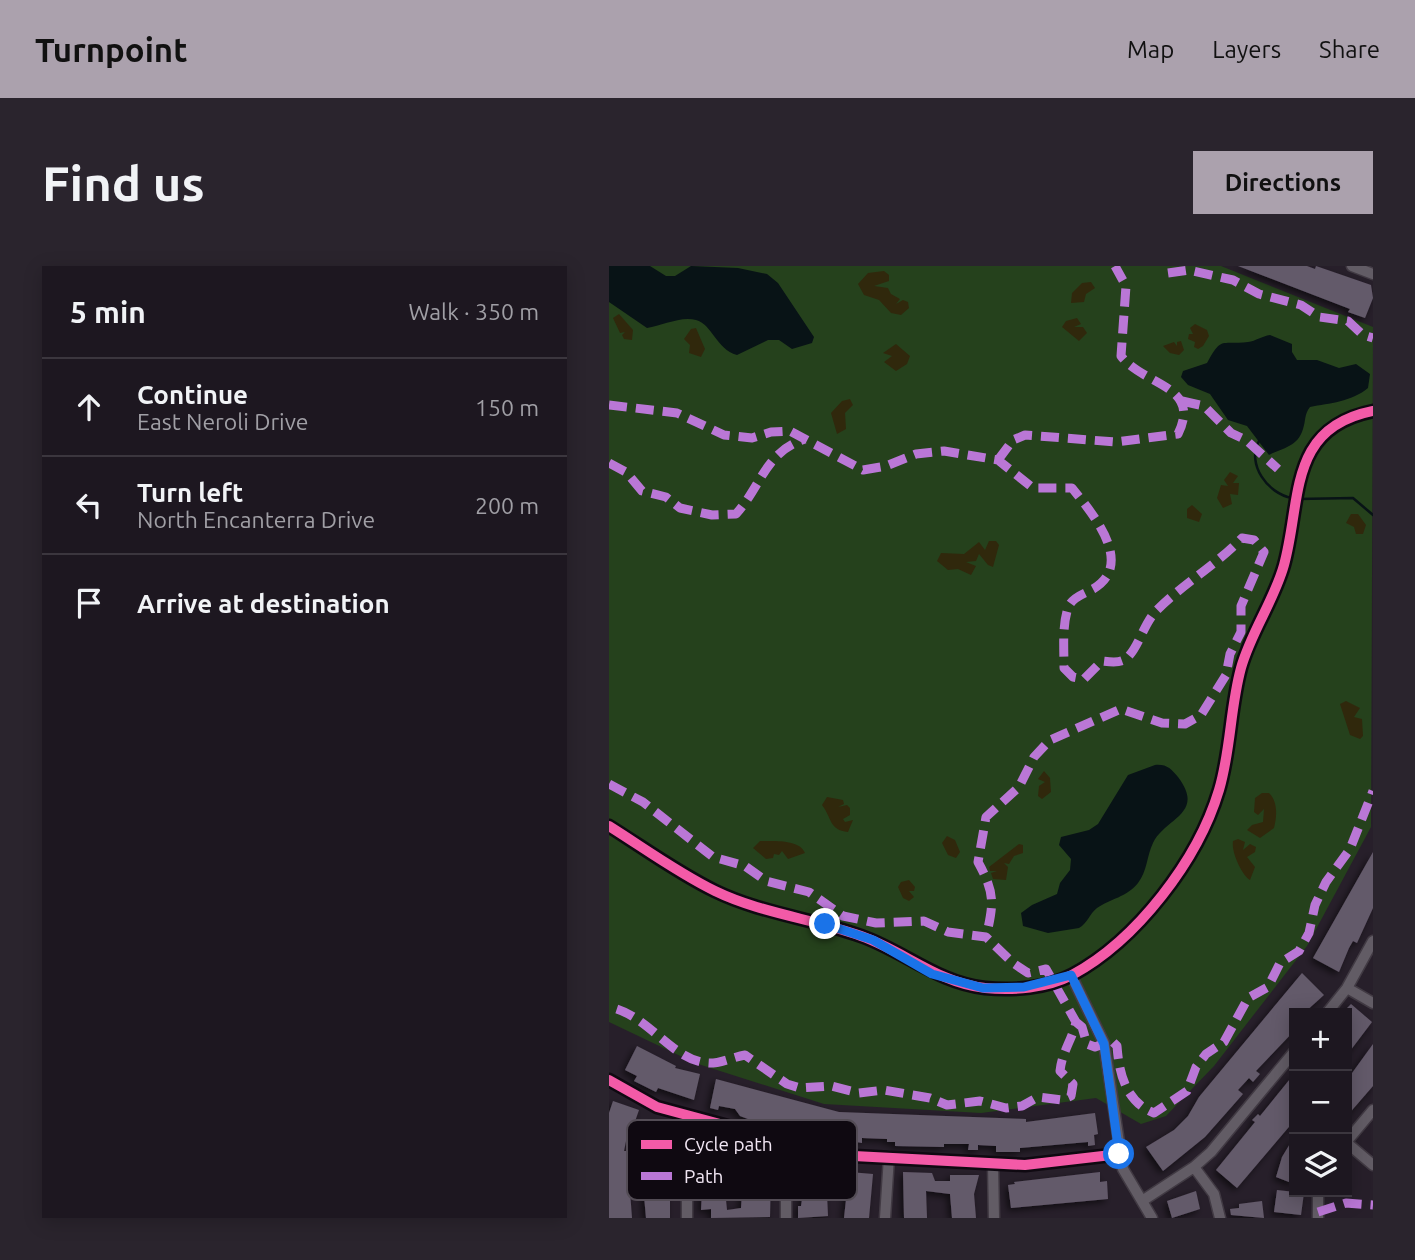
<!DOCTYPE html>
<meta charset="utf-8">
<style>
body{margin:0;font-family:Ubuntu,sans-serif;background:#2a242d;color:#f1f3f6}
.controls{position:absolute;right:21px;bottom:21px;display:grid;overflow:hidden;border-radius:0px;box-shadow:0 4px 18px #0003}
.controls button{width:63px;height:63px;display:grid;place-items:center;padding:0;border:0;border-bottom:2px solid #3b363e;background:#1d1720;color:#f1f3f6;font:35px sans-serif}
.stop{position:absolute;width:21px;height:21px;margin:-16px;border:5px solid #1a73e8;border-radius:50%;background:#fff}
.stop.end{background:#1a73e8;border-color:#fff;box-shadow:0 2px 7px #0008}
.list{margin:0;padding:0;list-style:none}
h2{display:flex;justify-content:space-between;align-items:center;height:91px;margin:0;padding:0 28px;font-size:30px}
h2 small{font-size:23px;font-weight:400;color:#a09fa5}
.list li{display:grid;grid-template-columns:46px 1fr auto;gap:21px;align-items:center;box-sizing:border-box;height:98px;padding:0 28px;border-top:2px solid #3b363e}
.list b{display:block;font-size:26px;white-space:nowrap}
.list p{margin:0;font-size:23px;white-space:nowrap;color:#a09fa5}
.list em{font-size:23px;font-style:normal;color:#a09fa5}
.icon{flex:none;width:38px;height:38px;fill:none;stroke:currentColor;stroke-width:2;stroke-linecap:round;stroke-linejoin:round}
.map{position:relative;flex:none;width:764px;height:952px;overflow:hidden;border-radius:0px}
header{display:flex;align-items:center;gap:42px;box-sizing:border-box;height:98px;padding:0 35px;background:#aba1ad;color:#111}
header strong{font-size:33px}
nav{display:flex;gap:38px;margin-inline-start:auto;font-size:24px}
.intro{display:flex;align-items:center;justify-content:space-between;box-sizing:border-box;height:168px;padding:0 42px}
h1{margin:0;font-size:49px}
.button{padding:18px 32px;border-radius:0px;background:#aba1ad;color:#111;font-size:24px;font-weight:700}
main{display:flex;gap:42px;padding:0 42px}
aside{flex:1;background:#1d1720;border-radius:0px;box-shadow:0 4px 18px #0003}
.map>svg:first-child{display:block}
.green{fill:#25411c}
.sand{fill:#30280c}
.water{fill:#081316}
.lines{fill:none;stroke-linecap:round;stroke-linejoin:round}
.stream{stroke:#081316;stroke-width:2.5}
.building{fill:#645a6b;filter:url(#shadow)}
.minor-casing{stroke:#413a43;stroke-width:13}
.minor{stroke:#625c65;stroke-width:10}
.quiet{stroke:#ba77d6;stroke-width:9;stroke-dasharray:18 9;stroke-linecap:butt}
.cycleway-casing{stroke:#0f0911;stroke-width:15}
.cycleway{stroke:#f35aa7;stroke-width:10}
.route{stroke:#1a73e8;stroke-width:9}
.key{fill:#0f0911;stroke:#534c55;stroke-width:2}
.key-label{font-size:19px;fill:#f2e7f4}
</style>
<header>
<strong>Turnpoint</strong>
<nav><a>Map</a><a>Layers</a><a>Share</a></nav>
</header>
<div class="intro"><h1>Find us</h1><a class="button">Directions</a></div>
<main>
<aside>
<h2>5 min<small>Walk · 350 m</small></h2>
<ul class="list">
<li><svg class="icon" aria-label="ahead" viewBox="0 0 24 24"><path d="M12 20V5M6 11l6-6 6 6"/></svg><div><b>Continue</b><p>East Neroli Drive</p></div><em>150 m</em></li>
<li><svg class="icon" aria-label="left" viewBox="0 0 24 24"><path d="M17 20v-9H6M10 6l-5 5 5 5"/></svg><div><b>Turn left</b><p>North Encanterra Drive</p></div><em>200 m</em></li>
<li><svg class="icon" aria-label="arrive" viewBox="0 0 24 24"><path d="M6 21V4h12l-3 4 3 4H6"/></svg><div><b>Arrive at destination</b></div></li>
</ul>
</aside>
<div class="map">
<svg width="764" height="952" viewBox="0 0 764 952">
<defs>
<filter id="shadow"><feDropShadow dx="-3" dy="3" stdDeviation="3.5" flood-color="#0009"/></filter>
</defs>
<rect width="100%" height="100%" fill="#271f2a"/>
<path class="green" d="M0 0H612L764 61 762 561 698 680 605 800 557 850 532 858 487 832 372 847 215 838 86 797 0 756Z"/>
<path class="sand" d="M275 5 280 9V15L265 20 279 22 282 28 291 33 287 38 294 34 299 36 300 42 292 49 282 47 270 34 255 29 249 18 259 7Z
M482 16 486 22 477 28 475 36 462 37 463 27 473 17Z
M10 48 24 64 23 74 15 73 13 69 16 66 11 67 4 52Z
M468 52 472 58 465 61H474L478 67 470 75 453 61 457 55Z
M586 58 598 64 600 70 594 80 589 83 585 81 586 76 579 73 580 68H584L581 62Z
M87 62 96 83 92 91 80 87 81 79 75 73 82 63Z
M572 75 575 84 570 89 561 87 554 80 565 76 568 80V76Z
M287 78 301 90 298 98 287 105 275 96 283 90 274 87Z
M241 133 244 139 236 147 237 163 228 168 222 147 233 135Z
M621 206 629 210 624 217H630L629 229 621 228 623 238 614 242 608 232 612 219 619 220 615 214Z
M583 239 593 248 590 256 578 252V243Z
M742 248H749L757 259 754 268H747L745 261 737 257Z
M380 275H387L390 279 384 301 379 299 370 288 367 295 357 296 367 300 362 309 349 303 339 304 328 295 332 287 355 288 370 276 376 284Z
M737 435 751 442 745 451 753 453 754 470 751 473 741 469 731 438Z
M435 505 441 512 442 526 433 533 429 530 430 520 436 516 429 513Z
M653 527H660C669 536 668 550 665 562L651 572 638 564 643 559 654 556 655 543 649 549 645 546 646 532Z
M218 531 234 534 235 538 229 541 238 539 241 542V549L234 553 236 556 244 554 239 566C220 564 223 552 213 539Z
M338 570 346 574 351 586 347 592 339 589 333 577Z
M629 573 636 576 634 584 641 578 647 581 646 586 638 591 646 601 641 614C633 609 622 586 624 575Z
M151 575C164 575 191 573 196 587L179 593 173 585 170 589 165 588 164 592 157 593 144 582Z
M410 578 414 579V587L405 590 400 598 395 597 399 601 397 614 384 613 382 607 388 605H381L380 601Z
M300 614 306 621 305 625H300L305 631 300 635 294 632 289 621 292 616Z"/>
<path class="water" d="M0 0H41L57 10H66L82 0 129 2 158 8 169 17 205 71 203 77 183 83 170 74H159L128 89C107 83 103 58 87 54 71 50 53 60 38 62L0 36Z
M661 69 683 78V86L688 94H708L730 102 747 98 761 108 759 122C742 136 721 137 701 141 695 149 697 154 694 163 689 181 673 182 660 189L638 160 619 154 601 128 579 119 572 111 574 105 598 97C613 70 611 79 639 76 647 75 653 70 661 69Z
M546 499C558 498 562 503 569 511 597 548 556 552 544 577 538 589 538 606 529 617 518 631 501 633 488 642 480 648 479 657 470 662L439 667 414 660 412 647 423 639 448 628 451 617 461 604 462 593 450 579 452 571 480 564 489 558 519 509Z"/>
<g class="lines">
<path class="stream" d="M650 175C637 198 659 228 683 232
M689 233 744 232 764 249"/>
</g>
<path class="building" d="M629 0H698L706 3 707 0 762 19 764 32 756 52 739 46 741 43Z
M764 586V642L748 677 744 675 740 682 730 706 704 692Z
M693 707 715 729 695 747H685V765L647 805 651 808 644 816 640 812 629 824 634 828 596 871 554 905 537 881 565 864 579 850 590 831Z
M742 738 763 756 738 789 737 743Z
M764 778V820L738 850V814Z
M28 780 67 800 66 802 91 808 85 834 49 822 47 826 25 815 28 810 16 804Z
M685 808V855L628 922 607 904 646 856 643 854 649 848 651 850Z
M107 813 230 846 417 853V856L486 847 489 868 485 869 486 879 479 880V876L411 882V886H387V880L369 879V884H359L360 878H335V881L286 880V876H278V873L253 872V877L230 873V877L223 876V872L191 867 160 856 159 860 152 858 131 850 126 843 110 840 109 844 101 842Z
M4 835 30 844 24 861 20 860 15 885H18L23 952H0V847Z
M44 854 76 861 73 871 68 869 65 904 61 903V952H37L33 907Z
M685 871V918L667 911 673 891Z
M136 883 171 893 169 902 165 901 162 908 161 951 102 952V943L92 944 93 926 116 924 118 944 132 942Z
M198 900 224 906 218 928 219 950 189 952V940H192Z
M240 906 264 908 260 952H235Z
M294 906 323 907 326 915H341V909H370L365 928 367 952H343L341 928 317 925 318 952H295Z
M491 906V916L498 915 499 933 402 942 399 919 406 918 405 916Z
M668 924 695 927 692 949 665 946Z
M587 925 591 943 563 952 558 935Z
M653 935 655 952 622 949 621 943 630 942V938Z"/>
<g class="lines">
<g class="minor-casing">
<path id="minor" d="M743 0 764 8
M0 560C35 582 69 607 106 625 151 647 205 653 252 670 295 685 329 717 376 722 404 725 438 722 463 709 528 674 589 594 610 524 622 484 621 442 632 402 642 366 665 335 675 299 693 234 678 162 764 145
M462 709 495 777 514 903 543 952
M738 722 764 737
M718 747 738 722 764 675
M0 814 48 841 226 889 416 899 511 888
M738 875 764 844
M738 877 764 899
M384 898 385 952
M585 901 605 928 611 952
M709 926V952
M533 935 585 901 602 886 685 786
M78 952V906L93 854
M177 952V920L187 880
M276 952 280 891"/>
</g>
<use href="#minor" class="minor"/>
<path class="quiet" d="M559 7 580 4 624 14 650 28 692 39 710 51 739 55 754 69 764 72
M573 135 595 140 622 167 637 174 669 203
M0 139 68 147 115 169 143 172 162 166 181 165 254 204 277 200 307 188 335 185 389 194 424 222H463C483 247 527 298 484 323 475 328 463 331 459 342 453 360 455 383 455 402L464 411 475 413 493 395C502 396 512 398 519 391 531 378 535 357 548 344 574 318 607 299 633 272L645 274 655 286 632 340V366L621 388 617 409 592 449 576 458 553 457 512 443 441 474 425 491 410 521 377 551 369 596C386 627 385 637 377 671
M389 194 404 174 416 169 507 176 569 168C593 119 535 120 512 90L517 20 506 0
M0 197 17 206 33 225 57 231 71 242 103 249 127 248C153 219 156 186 196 173
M0 518 34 536 104 591 136 600 157 615 200 626 234 650 267 657 315 655 339 666 377 671 404 697 419 707 437 703 467 756C463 774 453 786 451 805L464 818 462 830 453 834 429 831 413 840 397 842 371 835 338 839 321 832 275 824 250 827 222 820 191 822 178 818 136 789C124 791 110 798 99 797 63 795 39 748 0 741
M467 756 473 761 478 778 486 781 503 775 508 780C510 808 517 836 545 847L578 825 587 801 597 788 615 776 639 732 659 721 671 697 690 685 700 667 706 639 717 616 741 583 764 525
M709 946 737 937 764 939"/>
<g class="cycleway-casing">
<path id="cycleway" d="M0 560C35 582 69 607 106 625 151 647 205 653 252 670 295 685 329 717 376 722 404 725 438 722 463 709 528 674 589 594 610 524 622 484 621 442 632 402 642 366 665 335 675 299 693 234 678 162 764 145
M0 814 48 841 226 889 416 899 511 888"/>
</g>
<use href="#cycleway" class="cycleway"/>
</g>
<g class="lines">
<path class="route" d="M216 658 264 674 323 708 374 722 415 721 462 709 495 778 510 888"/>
</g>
<rect x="18" y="854" width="230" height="80" rx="10" class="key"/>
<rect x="32" y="874" width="31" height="9" fill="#f35aa7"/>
<rect x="32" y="906" width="31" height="8" fill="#ba77d6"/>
<g class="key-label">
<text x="75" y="885">Cycle path</text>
<text x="75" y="917">Path</text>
</g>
</svg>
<div class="controls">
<button>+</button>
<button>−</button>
<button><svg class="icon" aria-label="layers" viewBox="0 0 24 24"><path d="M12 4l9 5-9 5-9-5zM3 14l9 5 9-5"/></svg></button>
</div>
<div class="stop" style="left:510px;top:888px"></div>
<div class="stop end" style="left:216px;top:658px"></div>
</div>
</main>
